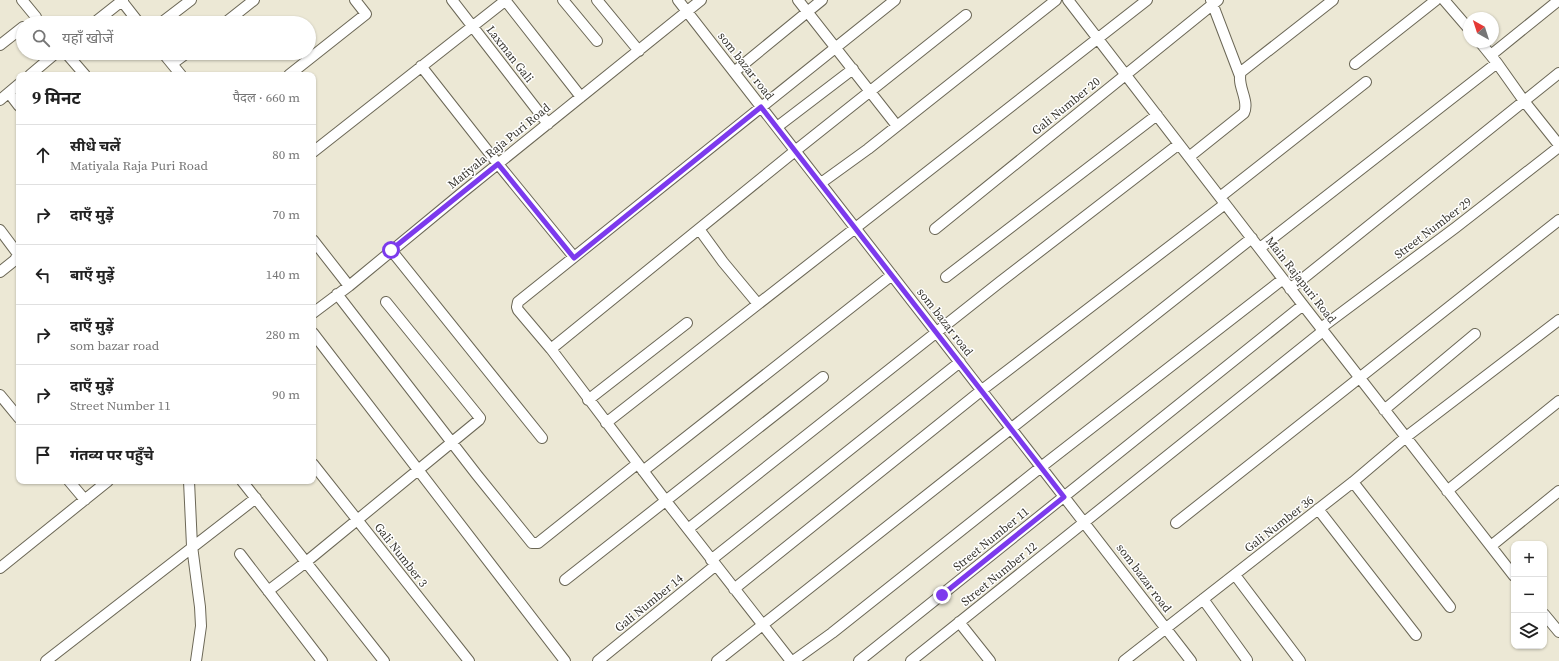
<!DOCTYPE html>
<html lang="hi">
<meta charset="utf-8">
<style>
body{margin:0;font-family:"Source Serif 4","Noto Sans Devanagari",serif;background:#f2f2f2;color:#222}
.controls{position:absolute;right:12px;bottom:12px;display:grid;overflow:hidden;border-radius:8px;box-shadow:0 1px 3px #0004}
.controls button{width:36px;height:36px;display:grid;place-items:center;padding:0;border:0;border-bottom:1px solid #e0e0e0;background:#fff;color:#222;font:20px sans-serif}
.compass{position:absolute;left:1463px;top:12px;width:36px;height:36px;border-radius:50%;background:#fff;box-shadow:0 1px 3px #0004;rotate:321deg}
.stop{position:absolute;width:12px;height:12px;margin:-9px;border:3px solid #7c3aed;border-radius:50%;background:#fff}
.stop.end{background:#7c3aed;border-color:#fff;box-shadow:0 1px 4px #0008}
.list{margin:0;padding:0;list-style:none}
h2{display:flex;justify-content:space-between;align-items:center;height:52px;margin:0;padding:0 16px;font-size:17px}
h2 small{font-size:13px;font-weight:400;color:#767676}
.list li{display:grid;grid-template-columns:26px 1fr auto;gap:12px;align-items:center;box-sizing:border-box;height:60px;padding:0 16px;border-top:1px solid #e0e0e0}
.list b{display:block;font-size:15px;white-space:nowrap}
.list p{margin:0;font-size:13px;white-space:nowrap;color:#767676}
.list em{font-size:13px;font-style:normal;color:#767676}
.icon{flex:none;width:22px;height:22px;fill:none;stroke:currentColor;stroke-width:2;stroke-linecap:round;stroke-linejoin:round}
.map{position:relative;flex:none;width:1559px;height:661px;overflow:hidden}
.search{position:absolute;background:#fff;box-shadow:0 1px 3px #0004;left:16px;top:16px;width:300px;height:44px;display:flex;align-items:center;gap:10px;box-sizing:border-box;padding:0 14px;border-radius:22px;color:#767676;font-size:15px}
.panel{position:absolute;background:#fff;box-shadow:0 1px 3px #0004;left:16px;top:72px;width:300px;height:412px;border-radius:8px}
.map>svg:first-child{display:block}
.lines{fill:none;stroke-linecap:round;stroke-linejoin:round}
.street-casing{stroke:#6b6756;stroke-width:12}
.street{stroke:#fff;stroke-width:10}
.route{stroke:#7c3aed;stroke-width:5}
.labels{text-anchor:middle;stroke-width:3;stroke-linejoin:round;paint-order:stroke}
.street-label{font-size:12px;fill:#36342d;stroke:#fff}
</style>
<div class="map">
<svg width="1559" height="661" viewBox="0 0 1559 661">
<rect width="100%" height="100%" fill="#ece8d5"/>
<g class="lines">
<g class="street-casing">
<path id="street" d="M22 0 36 17
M121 0 139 23
M452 0 548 124
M505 0 581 97
M563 0 597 41
M597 0 639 51
M678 0 1041 467 1191 661
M798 0 897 126
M1068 0 1303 305 1514 576
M1211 0 1240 76
M1444 0 1469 29
M94 23 123 0
M161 23 191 0
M225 23 254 0
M1480 42 1497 63 1524 101 1559 145
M0 45 23 27
M66 53 85 75
M163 53 181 75
M1491 55 1559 0
M172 64 187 53
M1355 64 1436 0
M421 66 498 164 574 257
M734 72 822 0
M30 75 56 53
M289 75 366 14 355 0
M9 93 19 106
M0 100 19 84
M777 127 853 69
M313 152 506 0
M1189 157 1244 113C1250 100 1236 85 1241 72L1333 0
M821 183 868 149 1056 0
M1220 197 1366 82
M699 229 723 262 758 304
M935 229 1218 0
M0 230 18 254 15 260 0 272
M313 240 349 286
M1260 248 1497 63
M391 250 542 438
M946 277 1157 115
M1290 289 1559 73
M337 294 477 475 532 543H538L637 464
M313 313 349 286 463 192 701 0
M1321 328 1455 228 1559 147
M313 333 565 661
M551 349 795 151 966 15
M0 395 19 418
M588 400 687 323
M1384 410 1475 334
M606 423 1147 0
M313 464 469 661
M643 471 892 275
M69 481 85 500
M189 481 192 546 200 607 201 626 196 661
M242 481 384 661
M1353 482 1450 607
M1447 491 1559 401
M1318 509 1416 635
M1176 523 1559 220
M688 529 1000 282 1179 144
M1491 546 1559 491
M240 554 322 661
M711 560 960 362
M0 568 108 481
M1235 575 1300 661
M565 580 823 377
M734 589 982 390 1225 204
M268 591 306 562 479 420 480 418 386 302
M1203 599 1247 660
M1544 614 1559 632
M959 622 990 661
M46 661 256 498
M598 661 716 565
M717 661 1252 238
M791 661 666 501 551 349 518 310 517 307 518 302 895 0
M793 661 832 633 1041 467 1283 279
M859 661 1303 305
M911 661 1323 331
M1124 661 1353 482 1406 437 1559 320"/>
</g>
<use href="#street" class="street"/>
</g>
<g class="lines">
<path class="route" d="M391 250 498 164 574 258 761 107 1064 497 942 595"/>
</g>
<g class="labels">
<g class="street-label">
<text transform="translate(510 54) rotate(52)" y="4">Laxman Gali</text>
<text transform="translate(746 66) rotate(52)" y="4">som bazar road</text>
<text transform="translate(1066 106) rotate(-39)" y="4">Gali Number 20</text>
<text transform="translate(499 146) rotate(-39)" y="4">Matiyala Raja Puri Road</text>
<text transform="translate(1433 228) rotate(-37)" y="4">Street Number 29</text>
<text transform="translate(1301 280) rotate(52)" y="4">Main Rajapuri Road</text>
<text transform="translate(945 322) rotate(52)" y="4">som bazar road</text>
<text transform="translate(1279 524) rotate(-38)" y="4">Gali Number 36</text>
<text transform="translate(991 539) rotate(-39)" y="4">Street Number 11</text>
<text transform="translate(401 555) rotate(52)" y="4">Gali Number 3</text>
<text transform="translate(999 574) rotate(-39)" y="4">Street Number 12</text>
<text transform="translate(1144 578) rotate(53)" y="4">som bazar road</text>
<text transform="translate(649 603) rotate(-39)" y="4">Gali Number 14</text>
</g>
</g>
</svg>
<div class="controls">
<button>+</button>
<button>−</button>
<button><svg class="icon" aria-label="layers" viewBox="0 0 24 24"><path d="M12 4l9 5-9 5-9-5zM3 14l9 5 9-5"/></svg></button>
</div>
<svg class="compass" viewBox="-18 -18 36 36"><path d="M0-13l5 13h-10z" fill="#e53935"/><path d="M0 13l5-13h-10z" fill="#767676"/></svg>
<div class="stop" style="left:391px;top:250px"></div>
<div class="stop end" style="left:942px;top:595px"></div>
<div class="search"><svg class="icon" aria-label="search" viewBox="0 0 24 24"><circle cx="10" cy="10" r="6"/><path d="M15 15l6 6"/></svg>यहाँ खोजें</div>
<section class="panel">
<h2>9 मिनट<small>पैदल · 660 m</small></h2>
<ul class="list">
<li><svg class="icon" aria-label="ahead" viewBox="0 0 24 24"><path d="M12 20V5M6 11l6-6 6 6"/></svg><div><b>सीधे चलें</b><p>Matiyala Raja Puri Road</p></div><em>80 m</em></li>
<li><svg class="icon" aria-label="right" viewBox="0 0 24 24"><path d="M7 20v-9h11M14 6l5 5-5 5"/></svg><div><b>दाएँ मुड़ें</b></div><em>70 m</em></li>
<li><svg class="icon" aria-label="left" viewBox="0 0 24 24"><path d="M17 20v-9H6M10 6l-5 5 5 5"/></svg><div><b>बाएँ मुड़ें</b></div><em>140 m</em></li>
<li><svg class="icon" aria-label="right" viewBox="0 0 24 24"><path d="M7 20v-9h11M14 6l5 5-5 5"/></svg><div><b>दाएँ मुड़ें</b><p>som bazar road</p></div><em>280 m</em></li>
<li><svg class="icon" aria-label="right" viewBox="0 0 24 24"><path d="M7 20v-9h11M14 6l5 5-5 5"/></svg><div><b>दाएँ मुड़ें</b><p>Street Number 11</p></div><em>90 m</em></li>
<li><svg class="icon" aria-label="arrive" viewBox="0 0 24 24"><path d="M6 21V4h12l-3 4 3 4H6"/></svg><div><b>गंतव्य पर पहुँचे</b></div></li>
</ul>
</section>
</div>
